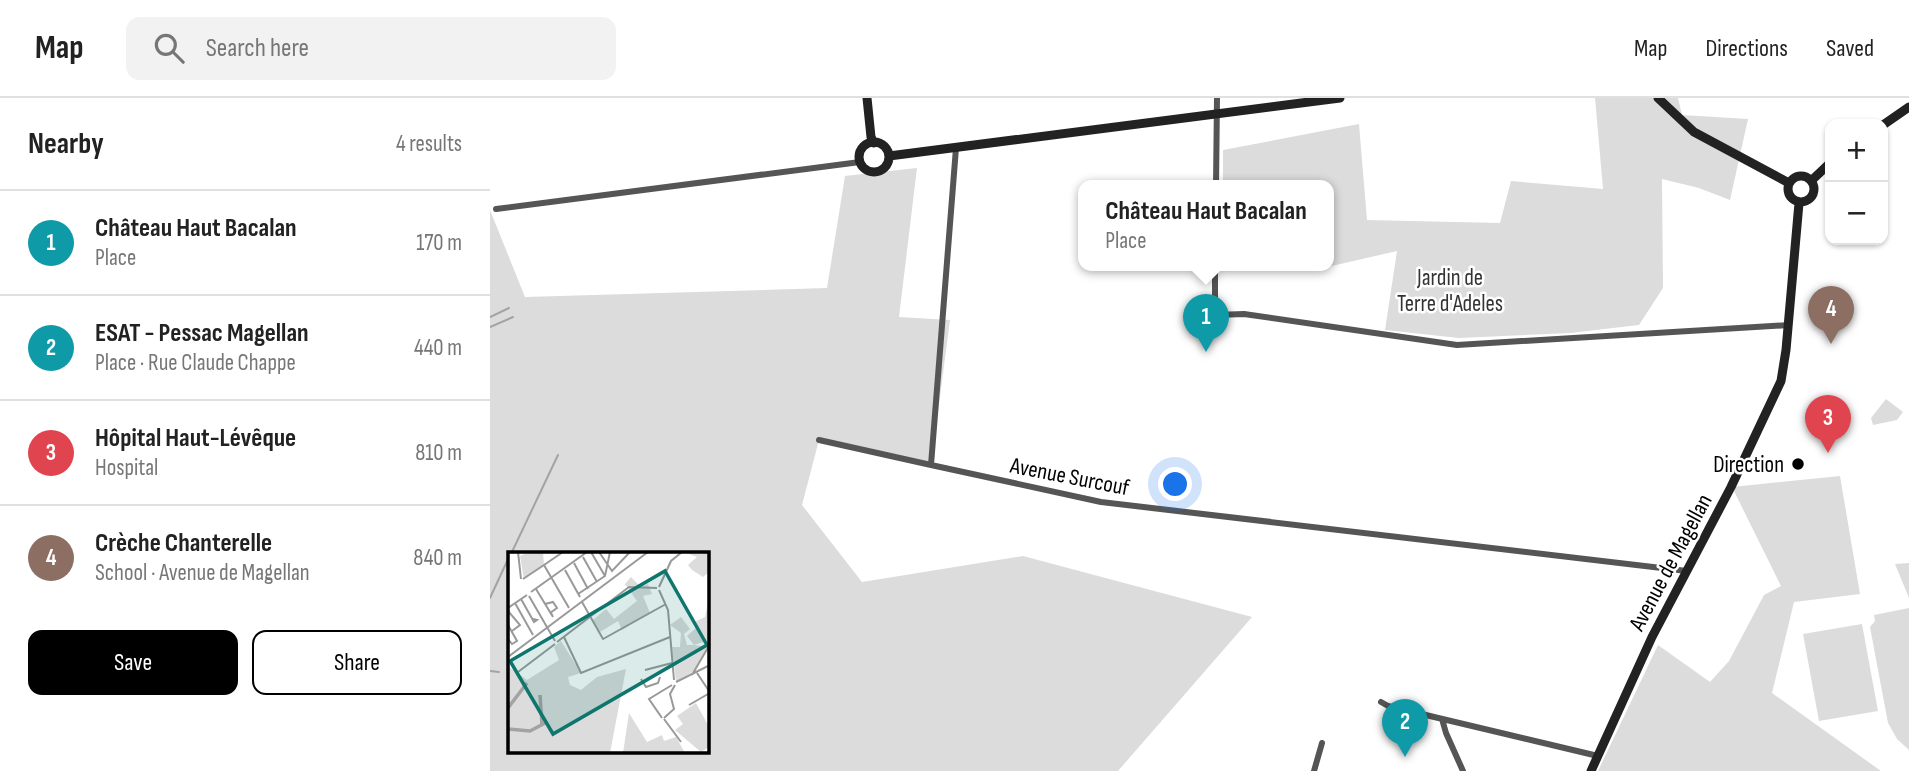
<!DOCTYPE html>
<meta charset="utf-8">
<style>
body{margin:0;font-family:"Sofia Sans Condensed",sans-serif;background:#f2f2f2;color:#222}
.controls{position:absolute;right:21px;top:21px;display:grid;overflow:hidden;border-radius:14px;box-shadow:0 2px 5px #0004}
.controls button{width:63px;height:63px;display:grid;place-items:center;padding:0;border:0;border-bottom:2px solid #e0e0e0;background:#fff;color:#222;font:35px sans-serif}
.you{position:absolute;left:686px;top:387px;width:24px;height:24px;margin:-18px;border:5px solid #fff;border-radius:50%;background:#1a73e8;box-shadow:0 0 0 10px #1a73e833}
.badge{display:grid;place-items:center;width:46px;height:46px;border-radius:50%;background:#000;color:#fff;font-size:23px;font-weight:700}
.pin{position:absolute;translate:-50% -58px;filter:drop-shadow(0 2px 4px #0008)}
.pin::after{content:'';position:absolute;top:37px;width:24px;height:21px;background:inherit;clip-path:polygon(0 0,100% 0,50% 100%)}
.popup{position:absolute;left:588px;top:82px;width:256px;height:91px;box-sizing:border-box;display:grid;place-content:center;border-radius:14px;background:#fff;filter:drop-shadow(0 2px 5px #0005);font-size:23px;white-space:nowrap;color:#767676}
.popup b{font-size:26px;color:#222}
.popup::after{content:'';position:absolute;left:50%;top:100%;margin-left:-14px;border:14px solid transparent;border-top-color:#fff}
.list{margin:0;padding:0;list-style:none}
h2{display:flex;justify-content:space-between;align-items:center;height:91px;margin:0;padding:0 28px;font-size:30px}
h2 small{font-size:23px;font-weight:400;color:#767676}
.list li{display:grid;grid-template-columns:46px 1fr auto;gap:21px;align-items:center;box-sizing:border-box;height:105px;padding:0 28px;border-top:2px solid #e0e0e0}
.list b{display:block;font-size:26px;white-space:nowrap}
.list p{margin:0;font-size:23px;white-space:nowrap;color:#767676}
.list em{font-size:23px;font-style:normal;color:#767676}
.actions{display:flex;gap:14px;padding:21px 28px}
.actions a{flex:1;padding:16px 0;border:2px solid #000;border-radius:14px;text-align:center;font-size:24px;color:#000}
.actions .main{background:#000;color:#fff}
.icon{flex:none;width:38px;height:38px;fill:none;stroke:currentColor;stroke-width:2;stroke-linecap:round;stroke-linejoin:round}
.map{position:relative;flex:none;width:1419px;height:673px;overflow:hidden}
header{display:flex;align-items:center;gap:42px;box-sizing:border-box;height:98px;padding:0 35px;background:#fff;border-bottom:2px solid #e0e0e0}
header strong{font-size:33px}
nav{display:flex;gap:38px;margin-inline-start:auto;font-size:24px}
.search{width:490px;height:63px;background:#f2f2f2;display:flex;align-items:center;gap:18px;box-sizing:border-box;padding:0 24px;border-radius:14px;color:#767676;font-size:26px}
main{display:flex}
aside{flex:1;background:#fff}
.map>svg:first-child{display:block}
.green{fill:#dcdcdc;fill-rule:evenodd}
.lines{fill:none;stroke-linecap:round;stroke-linejoin:round}
.stream{stroke:#a3a3a3;stroke-width:2}
.street{stroke:#555;stroke-width:6}
.secondary{stroke:#222;stroke-width:9}
.poi-dot{fill:#000;stroke:#fff;stroke-width:2.5}
.labels{text-anchor:middle;stroke-width:5;stroke-linejoin:round;paint-order:stroke}
.park-label{font-size:23px;fill:#333;stroke:#fff}
.poi-label{font-size:23px;fill:#000;stroke:#fff;text-anchor:end}
.street-label{font-size:23px;fill:#000;stroke:#fff}
.inset-river{fill:none;stroke:#a3a3a3;stroke-width:3.5}
.inset-road{fill:none;stroke:#999;stroke-width:2}
.view{fill:#0f766e;fill-opacity:0.15;stroke:#0f766e;stroke-width:3.5}
.inset-edge{fill:none;stroke:#000;stroke-width:3.5}
</style>
<header>
<strong>Map</strong>
<div class="search"><svg class="icon" aria-label="search" viewBox="0 0 24 24"><circle cx="10" cy="10" r="6"/><path d="M15 15l6 6"/></svg>Search here</div>
<nav><a>Map</a><a>Directions</a><a>Saved</a></nav>
</header>
<main>
<aside>
<h2>Nearby<small>4 results</small></h2>
<ul class="list">
<li><span class="badge" style="background:#0f9aa8">1</span><div><b>Château Haut Bacalan</b><p>Place</p></div><em>170 m</em></li>
<li><span class="badge" style="background:#0f9aa8">2</span><div><b>ESAT - Pessac Magellan</b><p>Place · Rue Claude Chappe</p></div><em>440 m</em></li>
<li><span class="badge" style="background:#e0444e">3</span><div><b>Hôpital Haut-Lévêque</b><p>Hospital</p></div><em>810 m</em></li>
<li><span class="badge" style="background:#8d6e63">4</span><div><b>Crèche Chanterelle</b><p>School · Avenue de Magellan</p></div><em>840 m</em></li>
</ul>
<div class="actions"><a class="main">Save</a><a>Share</a></div>
</aside>
<div class="map">
<svg width="1419" height="673" viewBox="0 0 1419 673">
<rect width="100%" height="100%" fill="#fff"/>
<path class="green" d="M1105 0H1188L1192 17 1258 21 1240 102 1209 90 1172 81 1173 190 1149 227 1080 235 969 240 895 232 907 153 833 170 819 168H838V88H733V52L869 26 877 122 1010 125 1021 83 1113 91Z
M427 70 409 219 460 222 441 367 329 342 312 407 372 484 533 458 762 519 628 673H0V112L35 199 337 190 355 78ZM19 456H217V654H19Z
M1396 301 1413 314 1407 322 1383 327 1381 320Z
M1350 378 1370 496 1304 504 1282 595 1391 673H1108L1168 547 1220 584 1239 563 1274 497 1291 488 1242 389Z
M1419 465V500L1405 466Z
M1419 510V652L1407 641 1398 625 1380 529 1385 523 1384 517Z
M1372 526 1388 613 1329 623 1313 536Z"/>
<g class="lines">
<path class="stream" d="M0 219 19 210
M0 229 23 219
M21 456 68 357
M0 500 19 459
M0 573 9 574"/>
<path class="street" d="M466 50 441 367 611 404 1197 473
M726 88 727 0
M6 111 370 64
M725 168V217L754 216 967 247 1299 227
M329 342 441 367
M891 604 898 608 1108 658
M952 621 956 635 973 673
M824 673 832 645"/>
<path class="secondary" d="M377 0 381 39 384 45
M1168 0 1204 34 1299 85
M1393 27 1419 9
M369 59a15 15 0 1 1 30 0a15 15 0 1 1-30 0Z
M399 58 850 0
M1298 91a13 13 0 1 1 26 0a13 13 0 1 1-26 0Z
M1321 83 1340 65
M1101 673 1162 539 1241 389 1291 283 1296 252 1309 105"/>
</g>
<circle class="poi-dot" cx="1308" cy="366" r="7"/>
<g class="labels">
<g class="park-label">
<text x="960" y="187">Jardin de<tspan x="960" dy="26">Terre d'Adeles</tspan></text>
</g>
<g class="poi-label">
<text x="1294" y="374">Direction</text>
</g>
<g class="street-label">
<text transform="translate(580 378) rotate(11)" y="8">Avenue Surcouf</text>
<text transform="translate(1180 464) rotate(-62)" y="8">Avenue de Magellan</text>
</g>
</g>
<g transform="translate(18 454)">
<rect width="201" height="201" fill="#fff"/>
<path d="M21 0H35L36 13 16 27 12 4ZM176 0H201V20L195 25 184 18 180 13 189 5ZM123 25 133 35 140 32 144 42 135 44 142 61 114 78 110 69 92 80 85 68 98 57 106 67 129 49 117 32ZM201 47V88L186 93 199 95 186 119 168 129 164 95H172L173 81 162 73 173 65 182 77 176 82 179 93H186L179 84 189 75 184 71 197 65ZM53 89 73 121 60 125 62 133 73 138 89 125 118 117 102 201H0V114L19 128 51 108 46 95ZM188 151 201 175V195L193 200 167 178 175 172 169 164ZM121 161 139 190 154 183 156 189 168 185 177 201H115Z" fill="#dcdcdc"/>
<path class="inset-river" d="M32 143 34 173M0 156 19 131M0 177 22 179 39 170"/>
<path class="inset-road" d="M10 0 13 27M55 0 36 13 61 56M83 0 97 24M91 0 104 19 122 0M75 5 89 30M66 11 80 37M57 18 72 45M15 27 36 13M151 35 163 9 174 0M28 37 45 65 43 61M151 38 160 58 166 128M23 40 79 0M70 42 97 24 102 0M21 44 47 89M13 47 26 70 29 68 25 67M74 50 95 87 158 52M7 51 25 83M37 52 45 50 49 56 42 61M0 56 19 43M0 59 12 73 4 79M0 73 9 89 4 92 0 87M56 85 73 121 162 85M49 90 121 35 149 36M0 105 140 0M137 118 164 111M10 120 47 92M189 121 201 139M184 123 202 92M133 127 138 135 150 131 152 125M168 130 202 113M181 153 200 142M154 166 141 147 164 133M156 166 166 157 162 142 167 133M156 167 173 190"/>
<path class="view" d="M157 19 199 93 45 182 2 109Z"/>
<rect width="201" height="201" class="inset-edge"/>
</g>
</svg>
<div class="controls">
<button>+</button>
<button>−</button>
</div>
<div class="you"></div>
<div class="pin badge" style="left:716px;top:254px;background:#0f9aa8">1</div>
<div class="popup"><b>Château Haut Bacalan</b>Place</div>
<div class="pin badge" style="left:915px;top:659px;background:#0f9aa8">2</div>
<div class="pin badge" style="left:1338px;top:355px;background:#e0444e">3</div>
<div class="pin badge" style="left:1341px;top:246px;background:#8d6e63">4</div>
</div>
</main>
